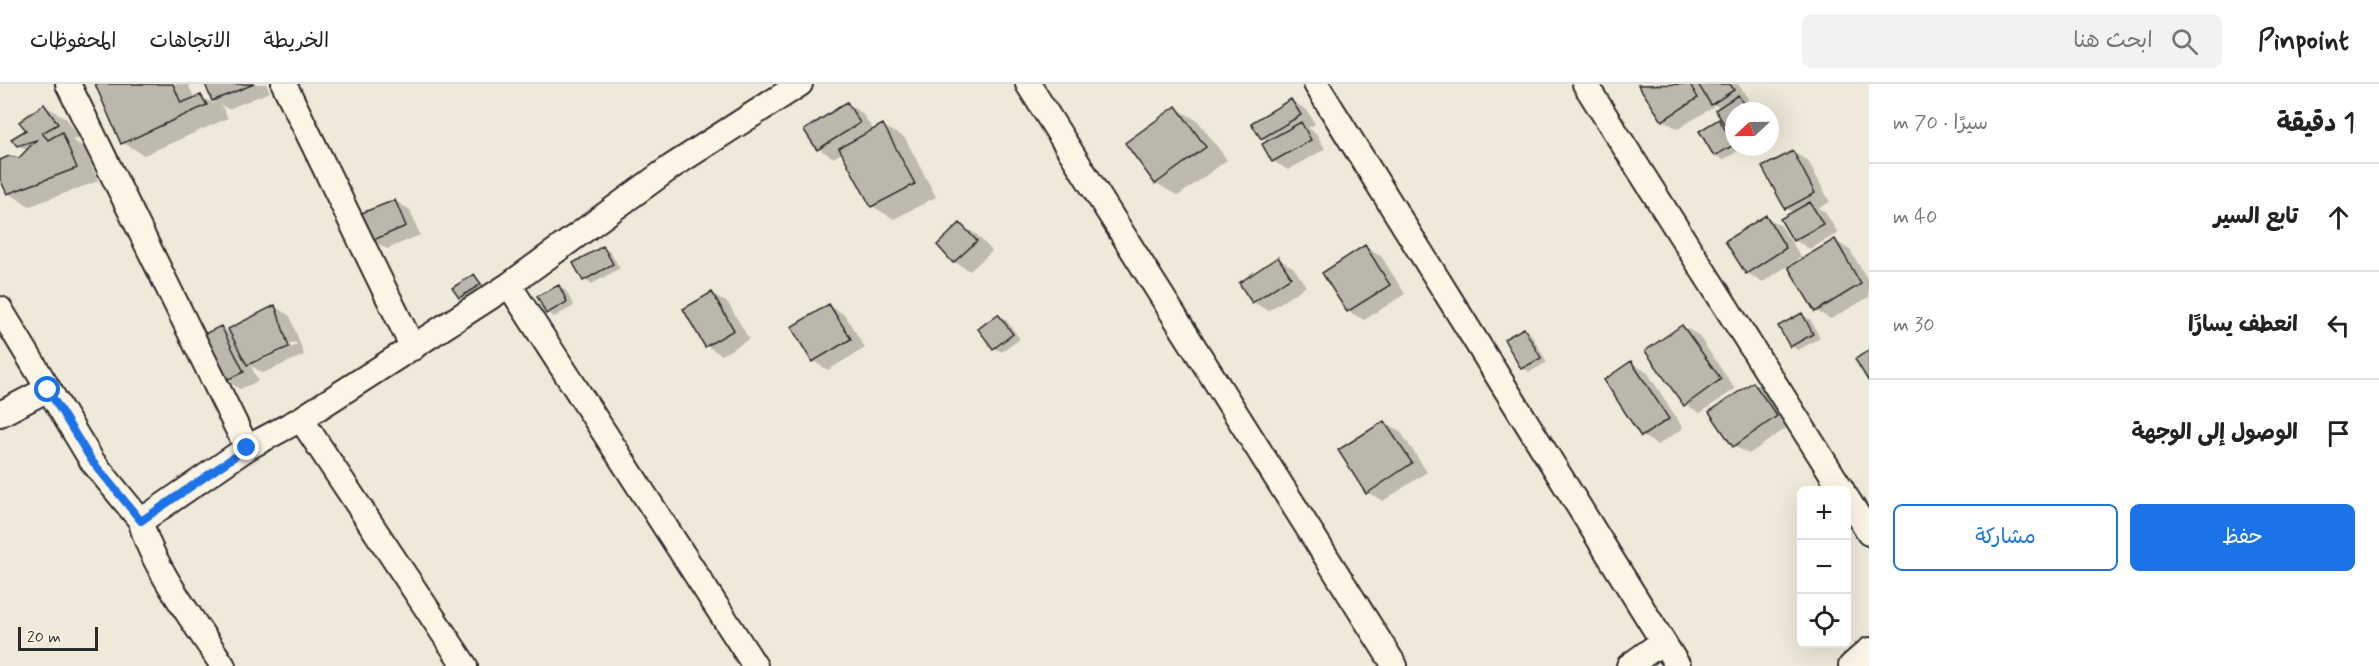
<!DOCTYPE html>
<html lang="ar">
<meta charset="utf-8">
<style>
body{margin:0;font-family:Mynerve,"Playpen Sans Arabic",sans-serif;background:#f2f2f2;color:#222;direction:rtl}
.controls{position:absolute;right:18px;bottom:18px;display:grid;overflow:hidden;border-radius:9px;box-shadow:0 6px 24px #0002}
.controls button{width:54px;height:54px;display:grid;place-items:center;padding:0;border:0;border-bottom:2px solid #e0e0e0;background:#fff;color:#222;font:30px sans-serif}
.compass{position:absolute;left:1725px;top:18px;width:54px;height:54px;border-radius:50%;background:#fff;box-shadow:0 6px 24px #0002;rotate:248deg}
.scale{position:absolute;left:18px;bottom:15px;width:80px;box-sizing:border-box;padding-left:6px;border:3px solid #2b2b2b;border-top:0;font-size:16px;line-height:21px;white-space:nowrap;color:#2b2b2b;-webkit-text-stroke:4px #fcf5e5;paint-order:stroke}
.stop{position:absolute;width:18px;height:18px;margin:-14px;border:4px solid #1a73e8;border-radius:50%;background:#fff}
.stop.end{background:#1a73e8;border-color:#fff;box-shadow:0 2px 6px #0008}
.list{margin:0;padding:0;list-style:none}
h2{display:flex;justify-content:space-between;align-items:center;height:78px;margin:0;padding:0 24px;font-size:26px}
h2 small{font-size:20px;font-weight:400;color:#767676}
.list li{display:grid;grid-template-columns:39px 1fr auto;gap:18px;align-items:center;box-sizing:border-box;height:108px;padding:0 24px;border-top:2px solid #e0e0e0}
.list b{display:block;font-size:22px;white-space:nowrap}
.list em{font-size:20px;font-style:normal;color:#767676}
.actions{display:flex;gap:12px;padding:18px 24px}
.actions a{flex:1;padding:14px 0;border:2px solid #1a73e8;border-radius:9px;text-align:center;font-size:21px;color:#1a73e8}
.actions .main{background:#1a73e8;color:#fff}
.icon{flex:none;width:33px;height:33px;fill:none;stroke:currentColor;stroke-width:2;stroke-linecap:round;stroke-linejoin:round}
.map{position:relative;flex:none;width:1869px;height:582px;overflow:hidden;direction:ltr}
header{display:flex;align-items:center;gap:36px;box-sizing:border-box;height:84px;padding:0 30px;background:#fff;border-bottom:2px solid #e0e0e0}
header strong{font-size:28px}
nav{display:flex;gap:33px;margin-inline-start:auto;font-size:21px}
.search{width:420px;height:54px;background:#f2f2f2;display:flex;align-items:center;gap:15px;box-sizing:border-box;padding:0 21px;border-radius:9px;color:#767676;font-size:22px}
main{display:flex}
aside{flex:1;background:#fff}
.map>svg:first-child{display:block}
.shadow{fill:#0003;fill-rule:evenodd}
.building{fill:#bcb7ac;stroke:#2b2b2b;stroke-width:1.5}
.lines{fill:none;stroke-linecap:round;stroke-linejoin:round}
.minor-casing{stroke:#2b2b2b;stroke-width:28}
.minor{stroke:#fcf5e5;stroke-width:24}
.route{stroke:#1a73e8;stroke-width:8}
</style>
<header>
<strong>Pinpoint</strong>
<div class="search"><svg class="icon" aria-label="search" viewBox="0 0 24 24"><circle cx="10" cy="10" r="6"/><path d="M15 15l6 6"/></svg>ابحث هنا</div>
<nav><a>الخريطة</a><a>الاتجاهات</a><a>المحفوظات</a></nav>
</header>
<main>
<aside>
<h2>1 دقيقة<small>سيرًا · 70 m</small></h2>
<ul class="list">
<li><svg class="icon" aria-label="ahead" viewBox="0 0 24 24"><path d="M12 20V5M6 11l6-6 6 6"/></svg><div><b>تابع السير</b></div><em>40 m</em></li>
<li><svg class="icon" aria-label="left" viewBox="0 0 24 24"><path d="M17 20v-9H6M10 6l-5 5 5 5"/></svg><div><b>انعطف يسارًا</b></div><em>30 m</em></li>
<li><svg class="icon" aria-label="arrive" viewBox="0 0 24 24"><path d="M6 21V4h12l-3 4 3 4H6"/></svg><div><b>الوصول إلى الوجهة</b></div></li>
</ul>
<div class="actions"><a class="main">حفظ</a><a>مشاركة</a></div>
</aside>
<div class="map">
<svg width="1869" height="582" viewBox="0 0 1869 582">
<rect width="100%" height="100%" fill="#efe9da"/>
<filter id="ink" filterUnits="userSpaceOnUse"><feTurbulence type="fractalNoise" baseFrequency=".0167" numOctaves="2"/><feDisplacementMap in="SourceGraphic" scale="12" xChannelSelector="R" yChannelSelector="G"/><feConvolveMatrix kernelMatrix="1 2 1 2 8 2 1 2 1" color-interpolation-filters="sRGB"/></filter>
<g filter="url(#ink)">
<path class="shadow" d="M96 0H188L195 15 201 13 214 20 206 0H266L270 8 228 25 221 21 228 34 144 71 122 58Z
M1642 0H1738L1749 15 1746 17 1757 27H1734V63L1741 65 1723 76 1715 71 1719 37 1727 42 1720 24 1710 18 1713 23 1678 45 1663 36 1640 1Z
M1291 17 1307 26 1315 40 1308 44 1316 49 1325 65 1288 86 1273 77 1269 58 1262 54Z
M847 20 862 29 874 47 883 42 905 54 936 113 894 135 872 122 843 68 834 74 819 65Z
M44 22 66 34 79 53 72 56 84 63 98 97 30 122 8 109 0 91V78L19 76 28 67 18 61Z
M1176 24 1198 37 1227 76 1178 112 1156 99 1127 59Z
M1793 68 1808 77 1830 118 1818 124 1825 128 1838 149 1810 165 1794 156 1782 136 1794 129 1786 124Z
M395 117 410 126 420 151 387 165 372 156Z
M1766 133 1781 142 1801 173 1763 198 1747 189Z
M960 141 976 150 992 167 970 187 954 178 939 161Z
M1835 157 1850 166 1869 198V213L1831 235 1816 227Z
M1365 163 1381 172 1405 210 1364 236 1348 227Z
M603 164 610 168 620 184 592 200 584 196Z
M1278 175 1293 183 1306 202 1268 227 1253 218Z
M474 192 488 204 468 217 460 213Z
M559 203 566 207 574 222 554 233 547 228Z
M712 210 728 219 749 255 722 271 707 262Z
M830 222 845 231 865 264 828 286 813 277Z
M275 223 290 232 304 271 263 289 251 282 258 297 240 305 225 296 221 244 232 250ZM295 258 297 261 255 279V276Z
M998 231 1006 236 1020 255 1002 268 994 264Z
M1802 231 1810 235 1820 254 1798 266 1791 262Z
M1682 242 1698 251 1735 305 1700 329 1685 320Z
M1524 245 1531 250 1547 278 1530 288 1522 284Z
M1631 279 1647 288 1683 344 1658 361 1642 352Z
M1753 299 1769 308 1791 341 1749 370 1734 362Z
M1384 338 1400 347 1427 388 1383 417 1367 408Z"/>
<path class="building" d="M95 0H173L181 19 201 11 207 21 121 60Z
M205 0H254L212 17Z
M1690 0 1698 14 1662 37 1638 1Z
M1698 0H1730L1734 6 1711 21Z
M1738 11 1748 27H1734V54L1715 26Z
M1291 15 1301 31 1261 55 1251 39Z
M847 18 860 39 817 66 804 46Z
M44 20 58 40 42 49 48 56 62 48 77 84 7 110 0 95V76L9 72 19 74 36 56 17 62 11 55 26 46 19 38Z
M1176 22 1206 63 1155 100 1125 59Z
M1719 35 1734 61 1714 72 1699 47Z
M1301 38 1311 56 1272 78 1262 60Z
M883 40 915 100 871 123 839 64Z
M1793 67 1815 109 1785 125 1762 83Z
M395 116 406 142 371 157 359 130Z
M1810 118 1823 140 1793 157 1780 135Z
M1766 131 1786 164 1746 190 1725 157Z
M960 139 977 157 953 179 937 161Z
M1835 155 1861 200 1815 228 1788 183Z
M1365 161 1390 201 1347 228 1322 189Z
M603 162 613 180 583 197 573 179Z
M1278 173 1291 193 1252 219 1239 199Z
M474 190 481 200 459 214 452 204Z
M559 201 567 218 546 230 537 212Z
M712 208 734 246 705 263 683 225Z
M829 220 851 255 812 278 791 243Z
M275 221 289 263 247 281 228 245Z
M1802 229 1813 250 1790 263 1778 242Z
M998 230 1013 250 993 265 978 245Z
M1682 241 1721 295 1684 322 1645 267Z
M221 242 244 288 224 297 202 251Z
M1524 244 1541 274 1521 285 1504 255Z
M1869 266V298L1855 275Z
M1631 277 1669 335 1641 353 1604 296Z
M1753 298 1777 332 1733 363 1709 328Z
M1384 337 1412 379 1366 410 1338 366Z"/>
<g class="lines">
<g class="minor-casing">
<path id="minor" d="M68 0 247 364
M284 0 413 264
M1028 0 1395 582
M1316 0 1678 582
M1585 0 1842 406
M509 201 755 582
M0 225 92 377 141 437
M0 330 48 305
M301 335 465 582
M1846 413 1869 449
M223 582C199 544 149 479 141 437L247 364 301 335 509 201 671 83 800 0
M1629 582 1662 558
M1851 582 1869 566"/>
</g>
<use href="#minor" class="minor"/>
</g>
</g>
<g class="lines" filter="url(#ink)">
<path class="route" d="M48 306 92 377 141 437 247 364"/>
</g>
</svg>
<div class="controls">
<button>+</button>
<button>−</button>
<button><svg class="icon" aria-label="locate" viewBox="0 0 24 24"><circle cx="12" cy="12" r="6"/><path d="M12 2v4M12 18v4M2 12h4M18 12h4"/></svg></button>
</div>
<svg class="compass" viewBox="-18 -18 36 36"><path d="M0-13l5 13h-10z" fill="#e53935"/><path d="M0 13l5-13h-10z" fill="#767676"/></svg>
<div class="scale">20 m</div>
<div class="stop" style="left:48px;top:306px"></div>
<div class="stop end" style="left:247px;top:364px"></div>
</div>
</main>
